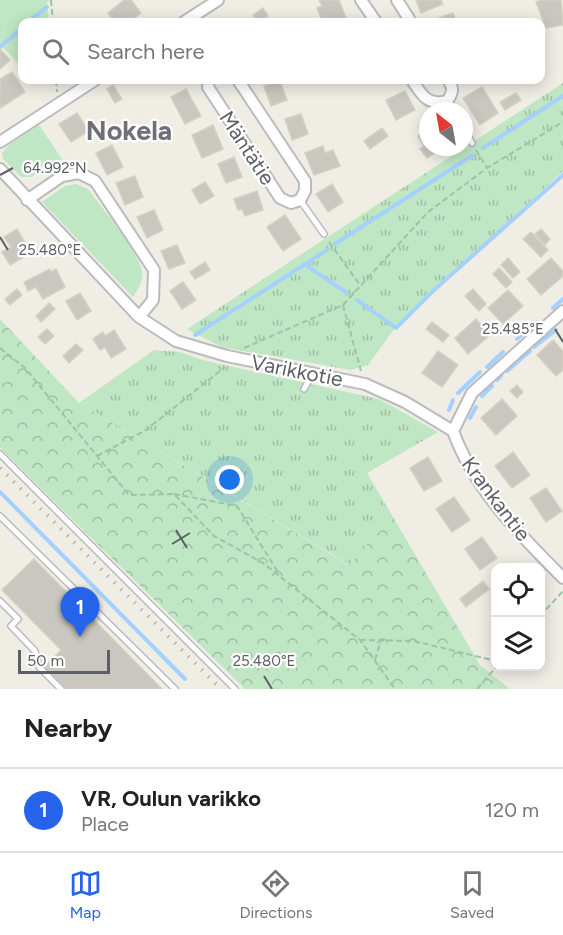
<!DOCTYPE html>
<meta charset="utf-8">
<style>
body{margin:0;font-family:Figtree,sans-serif;background:#f6f6f6;color:#222}
.controls{position:absolute;right:18px;bottom:18px;display:grid;overflow:hidden;border-radius:12px;box-shadow:0 3px 15px #0003}
.controls button{width:54px;height:54px;display:grid;place-items:center;padding:0;border:0;border-bottom:2px solid #e0e0e0;background:#fff;color:#222;font:30px sans-serif}
.compass{position:absolute;left:419px;top:102px;width:54px;height:54px;border-radius:50%;background:#fff;box-shadow:0 3px 15px #0003;rotate:329deg}
.scale{position:absolute;left:18px;bottom:15px;width:92px;box-sizing:border-box;padding-left:6px;border:3px solid #5c5f65;border-top:0;font-size:16px;line-height:21px;white-space:nowrap;color:#5c5f65;-webkit-text-stroke:4px #fff;paint-order:stroke}
.you{position:absolute;left:230px;top:480px;width:21px;height:21px;margin:-15px;border:4px solid #fff;border-radius:50%;background:#1a73e8;box-shadow:0 0 0 9px #1a73e833}
.badge{display:grid;place-items:center;width:39px;height:39px;border-radius:50%;background:#2563eb;color:#fff;font-size:20px;font-weight:700}
.pin{position:absolute;translate:-50% -50px;filter:drop-shadow(0 2px 3px #0008)}
.pin::after{content:'';position:absolute;top:32px;width:21px;height:18px;background:inherit;clip-path:polygon(0 0,100% 0,50% 100%)}
.list{margin:0;padding:0;list-style:none}
h2{display:flex;justify-content:space-between;align-items:center;height:78px;margin:0;padding:0 24px;font-size:26px}
h2 small{font-size:20px;font-weight:400;color:#767676}
.list li{display:grid;grid-template-columns:39px 1fr auto;gap:18px;align-items:center;box-sizing:border-box;height:84px;padding:0 24px;border-top:2px solid #e0e0e0}
.list b{display:block;font-size:22px;white-space:nowrap}
.list p{margin:0;font-size:20px;white-space:nowrap;color:#767676}
.list em{font-size:20px;font-style:normal;color:#767676}
.icon{flex:none;width:33px;height:33px;fill:none;stroke:currentColor;stroke-width:2;stroke-linecap:round;stroke-linejoin:round}
.map{position:relative;flex:none;width:563px;height:689px;overflow:hidden}
.search{position:absolute;background:#fff;box-shadow:0 3px 15px #0003;left:18px;right:18px;top:18px;height:66px;display:flex;align-items:center;gap:15px;box-sizing:border-box;padding:0 21px;border-radius:12px;color:#767676;font-size:22px}
.sheet{height:162px;background:#fff}
nav{display:flex;justify-content:space-around;align-items:center;box-sizing:border-box;height:84px;border-top:2px solid #e0e0e0;background:#fff;font-size:16px;color:#767676}
nav a{display:grid;justify-items:center;gap:3px}
nav .on{color:#2563eb}
.map>svg:first-child{display:block}
.grass{fill:url(#grass-tufts)}
.forest{fill:url(#forest-crowns)}
.park{fill:#c0e7c3}
.lines{fill:none;stroke-linecap:round;stroke-linejoin:round}
.stream{stroke:#a4d1ff;stroke-width:4}
.building{fill:#cac7c1;stroke:#d4d0c2;stroke-width:1.5}
.service-casing{stroke:#b9bbc0;stroke-width:8}
.minor-casing{stroke:#b9bbc0;stroke-width:14}
.path{stroke:#98c6a8;stroke-width:2;stroke-dasharray:6 3;stroke-linecap:butt}
.service{stroke:#fff;stroke-width:5}
.minor{stroke:#fff;stroke-width:10}
.rail{stroke:#b5b6b6;stroke-width:4;stroke-dasharray:1.5 8;stroke-linecap:butt}
.ticks{fill:none;stroke:#5c5f65;stroke-width:2}
.labels{text-anchor:middle;stroke-width:4.5;stroke-linejoin:round;paint-order:stroke}
.street-label{font-size:21px;fill:#5c5f65;stroke:#fff}
.district-label{font-size:27px;font-weight:bold;fill:#6d7177;stroke:#fff}
.ticks-label{font-size:15px;text-anchor:middle;fill:#5c5f65;stroke:#fff;stroke-width:4.5;stroke-linejoin:round;paint-order:stroke}
</style>
<div class="map">
<svg width="563" height="689" viewBox="0 0 563 689">
<defs>
<pattern id="grass-tufts" width="24" height="20" patternUnits="userSpaceOnUse" patternTransform="scale(1.5)"><rect width="24" height="20" fill="#c0e7c3"/><path d="M3 7l-1-3M5 7V3M7 7l1-3M15 17l-1-3M17 17v-4M19 17l1-3" fill="none" stroke="#9fbea2"/></pattern>
<pattern id="forest-crowns" width="20" height="18" patternUnits="userSpaceOnUse" patternTransform="scale(1.5)"><rect width="20" height="18" fill="#c0e7c3"/><path d="M2 6a3 3 0 1 1 6 0M12 15a3 3 0 1 1 6 0" fill="none" stroke="#9fbea2"/></pattern>
</defs>
<rect width="100%" height="100%" fill="#efede4"/>
<path class="grass" d="M563 83V171L395 328 368 365 351 370 221 347 187 329Z
M154 350 180 352 206 361 379 399 438 432 367 473 393 517 350 565 79 403Z"/>
<path class="forest" d="M0 319 79 403 349 565 393 517 480 665 510 689H245L0 448Z"/>
<path class="park" d="M0 0H50L47 2 49 22H22V68L0 44Z
M39 125 62 159 31 177H21L3 159 2 153 10 144Z
M76 184 88 189C102 208 137 249 142 271 144 280 138 289 133 297L42 202 65 186Z"/>
<g class="lines">
<path class="stream" d="M28 22 47 7
M0 47 22 28
M483 148 563 96
M335 244 473 155
M304 264 347 293
M357 300 396 328 433 291 563 175
M553 308 563 299
M195 335 327 250
M517 339 537 322
M534 347 556 330
M487 367 503 352
M507 371 530 351
M497 380 501 376
M458 393 480 372
M482 396 492 386
M449 410 453 400
M470 418 476 407
M0 492 185 679"/>
</g>
<path class="building" d="M124 0H131L141 13 129 22H115L108 13Z
M319 0H339L346 18 335 22H328L326 18 322 20 317 8 322 6Z
M416 0H441L443 4 421 13Z
M541 0H561L563 25 546 28 536 2Z
M263 8 268 16 258 22 253 15Z
M453 13 456 22H435L434 20Z
M0 49 10 60 0 69Z
M12 72 25 92 0 108V79Z
M280 81 287 100 271 106 264 86Z
M113 85 122 99 115 103 107 89Z
M482 87 498 113 480 125 463 98Z
M186 89 201 116 185 124 171 97Z
M405 91 415 110 396 120 386 100Z
M516 93 521 100 505 110 500 102Z
M77 113 89 131 71 142 59 124Z
M301 114 308 134 292 140 285 119Z
M428 122V147H443L427 158 420 149 424 146 418 136 423 133 419 127Z
M213 125 223 149 202 158 192 135Z
M382 128 388 136 370 149 364 141Z
M112 145 123 167 107 175 96 153Z
M323 146 325 153 333 150 340 166 314 175 305 153Z
M234 157 242 177 226 183 218 164Z
M135 176 143 197 125 205 116 183Z
M205 182 214 196 200 204 192 190Z
M332 184 343 202 328 212 316 194Z
M257 191 263 210 245 216 242 209 238 210 234 199Z
M154 210 163 230 147 238 137 217Z
M285 215 301 239 283 251 267 227Z
M17 229 31 253 10 265 2 252 11 247 4 237Z
M541 229 550 239 545 245 535 234Z
M531 232 548 250 541 257 523 239Z
M177 245 185 263 169 269 161 251Z
M508 258 520 272 513 278 501 265Z
M551 258 563 271V276L541 295 527 279Z
M205 262 210 270 195 279 190 272Z
M499 268 512 282 506 288 493 274Z
M50 269 51 272 56 269 65 287 43 299 36 287 28 291 24 282Z
M183 282 196 300 182 309 170 291Z
M17 289 22 295 10 305 5 299Z
M473 289 486 304 479 311 465 296Z
M508 290 523 306 503 324 488 308Z
M80 293 91 311 77 320 66 301Z
M49 303 55 309 41 322 36 316Z
M476 319 490 335 468 354 455 338Z
M432 322 449 335 443 342 426 329Z
M47 329 54 336 45 344 38 337Z
M114 330 126 349 111 358 105 347 100 350 93 339 103 332 105 336Z
M553 340 563 351V370L556 376 537 355Z
M76 344 83 350 69 363 63 356Z
M438 351 458 365 442 387 422 373Z
M517 385 523 392 517 398 510 391Z
M502 399 517 416 496 435 481 418Z
M513 452 530 475 512 488 495 466Z
M428 457 442 481 424 491 410 468Z
M546 488 562 511 546 522 530 498Z
M454 497 470 520 452 532 436 509Z
M482 537 497 558 480 570 465 549Z
M34 559 162 689H66L45 667 61 650 2 590Z
M483 581 489 589 466 607 460 599Z"/>
<g class="lines">
<g class="service-casing">
<path id="service" d="M447 101 453 111
M464 129 472 143
M300 200 324 234
M304 389 312 375
M0 454 235 689
M0 516 175 689
M0 601 18 619 11 626 35 651 39 667 61 689"/>
</g>
<g class="minor-casing">
<path id="minor" d="M361 0 376 22
M397 0 411 22
M184 22 218 0
M209 80 208 87 280 198 291 203 300 200 305 191V181L238 80
M412 80C422 95 427 106 447 101 453 93 454 88 448 80
M0 142 95 80
M0 169 139 317 176 341 227 356 365 384 405 402 453 431
M27 200 62 176 79 173 95 181 154 270 153 300 139 317
M563 311 472 393 453 431C474 489 520 535 563 578"/>
</g>
<path class="path" d="M51 0 53 22
M56 80 57 92
M476 150 487 168
M329 242 360 285
M343 305 361 371
M0 348 25 368 129 495 174 494 214 536 263 563 360 640 395 689
M244 348 343 305 428 212 487 168 563 122
M97 456 146 430 225 367
M174 494 237 506 279 574
M540 616 563 591
M360 640 414 641 496 661
M375 660 381 640
M477 689 497 666"/>
<use href="#service" class="service"/>
<use href="#minor" class="minor"/>
<path class="rail" d="M0 468 221 689"/>
</g>
<path class="ticks" d="M0 175 13 168M0 237 8 250M555 329 563 342M176 530 187 548M172 544 190 533M264 676 272 689"/>
<g class="labels">
<g class="street-label">
<text transform="translate(247 148) rotate(57)" y="7">Mäntätie</text>
<text transform="translate(297 371) rotate(11)" y="7">Varikkotie</text>
<text transform="translate(496 499) rotate(53)" y="7">Krankantie</text>
</g>
<g class="district-label">
<text x="129" y="140">Nokela</text>
</g>
</g>
<g class="ticks-label">
<text x="55" y="173">64.992°N</text>
<text x="50" y="255">25.480°E</text>
<text x="513" y="334">25.485°E</text>
<text x="264" y="666">25.480°E</text>
</g>
</svg>
<div class="controls">
<button><svg class="icon" aria-label="locate" viewBox="0 0 24 24"><circle cx="12" cy="12" r="6"/><path d="M12 2v4M12 18v4M2 12h4M18 12h4"/></svg></button>
<button><svg class="icon" aria-label="layers" viewBox="0 0 24 24"><path d="M12 4l9 5-9 5-9-5zM3 14l9 5 9-5"/></svg></button>
</div>
<svg class="compass" viewBox="-18 -18 36 36"><path d="M0-13l5 13h-10z" fill="#e53935"/><path d="M0 13l5-13h-10z" fill="#767676"/></svg>
<div class="scale">50 m</div>
<div class="you"></div>
<div class="pin badge" style="left:80px;top:637px">1</div>
<div class="search"><svg class="icon" aria-label="search" viewBox="0 0 24 24"><circle cx="10" cy="10" r="6"/><path d="M15 15l6 6"/></svg>Search here</div>
</div>
<section class="sheet">
<h2>Nearby<small></small></h2>
<ul class="list">
<li><span class="badge">1</span><div><b>VR, Oulun varikko</b><p>Place</p></div><em>120 m</em></li>
</ul>
</section>
<nav>
<a class="on"><svg class="icon" aria-label="map" viewBox="0 0 24 24"><path d="M3 6l6-2 6 2 6-2v14l-6 2-6-2-6 2zM9 4v14M15 6v14"/></svg>Map</a>
<a><svg class="icon" aria-label="directions" viewBox="0 0 24 24"><path d="M12 3l9 9-9 9-9-9zM9 14v-3h6M13 9l2 2-2 2"/></svg>Directions</a>
<a><svg class="icon" aria-label="saved" viewBox="0 0 24 24"><path d="M7 4h10v16l-5-4-5 4z"/></svg>Saved</a>
</nav>
